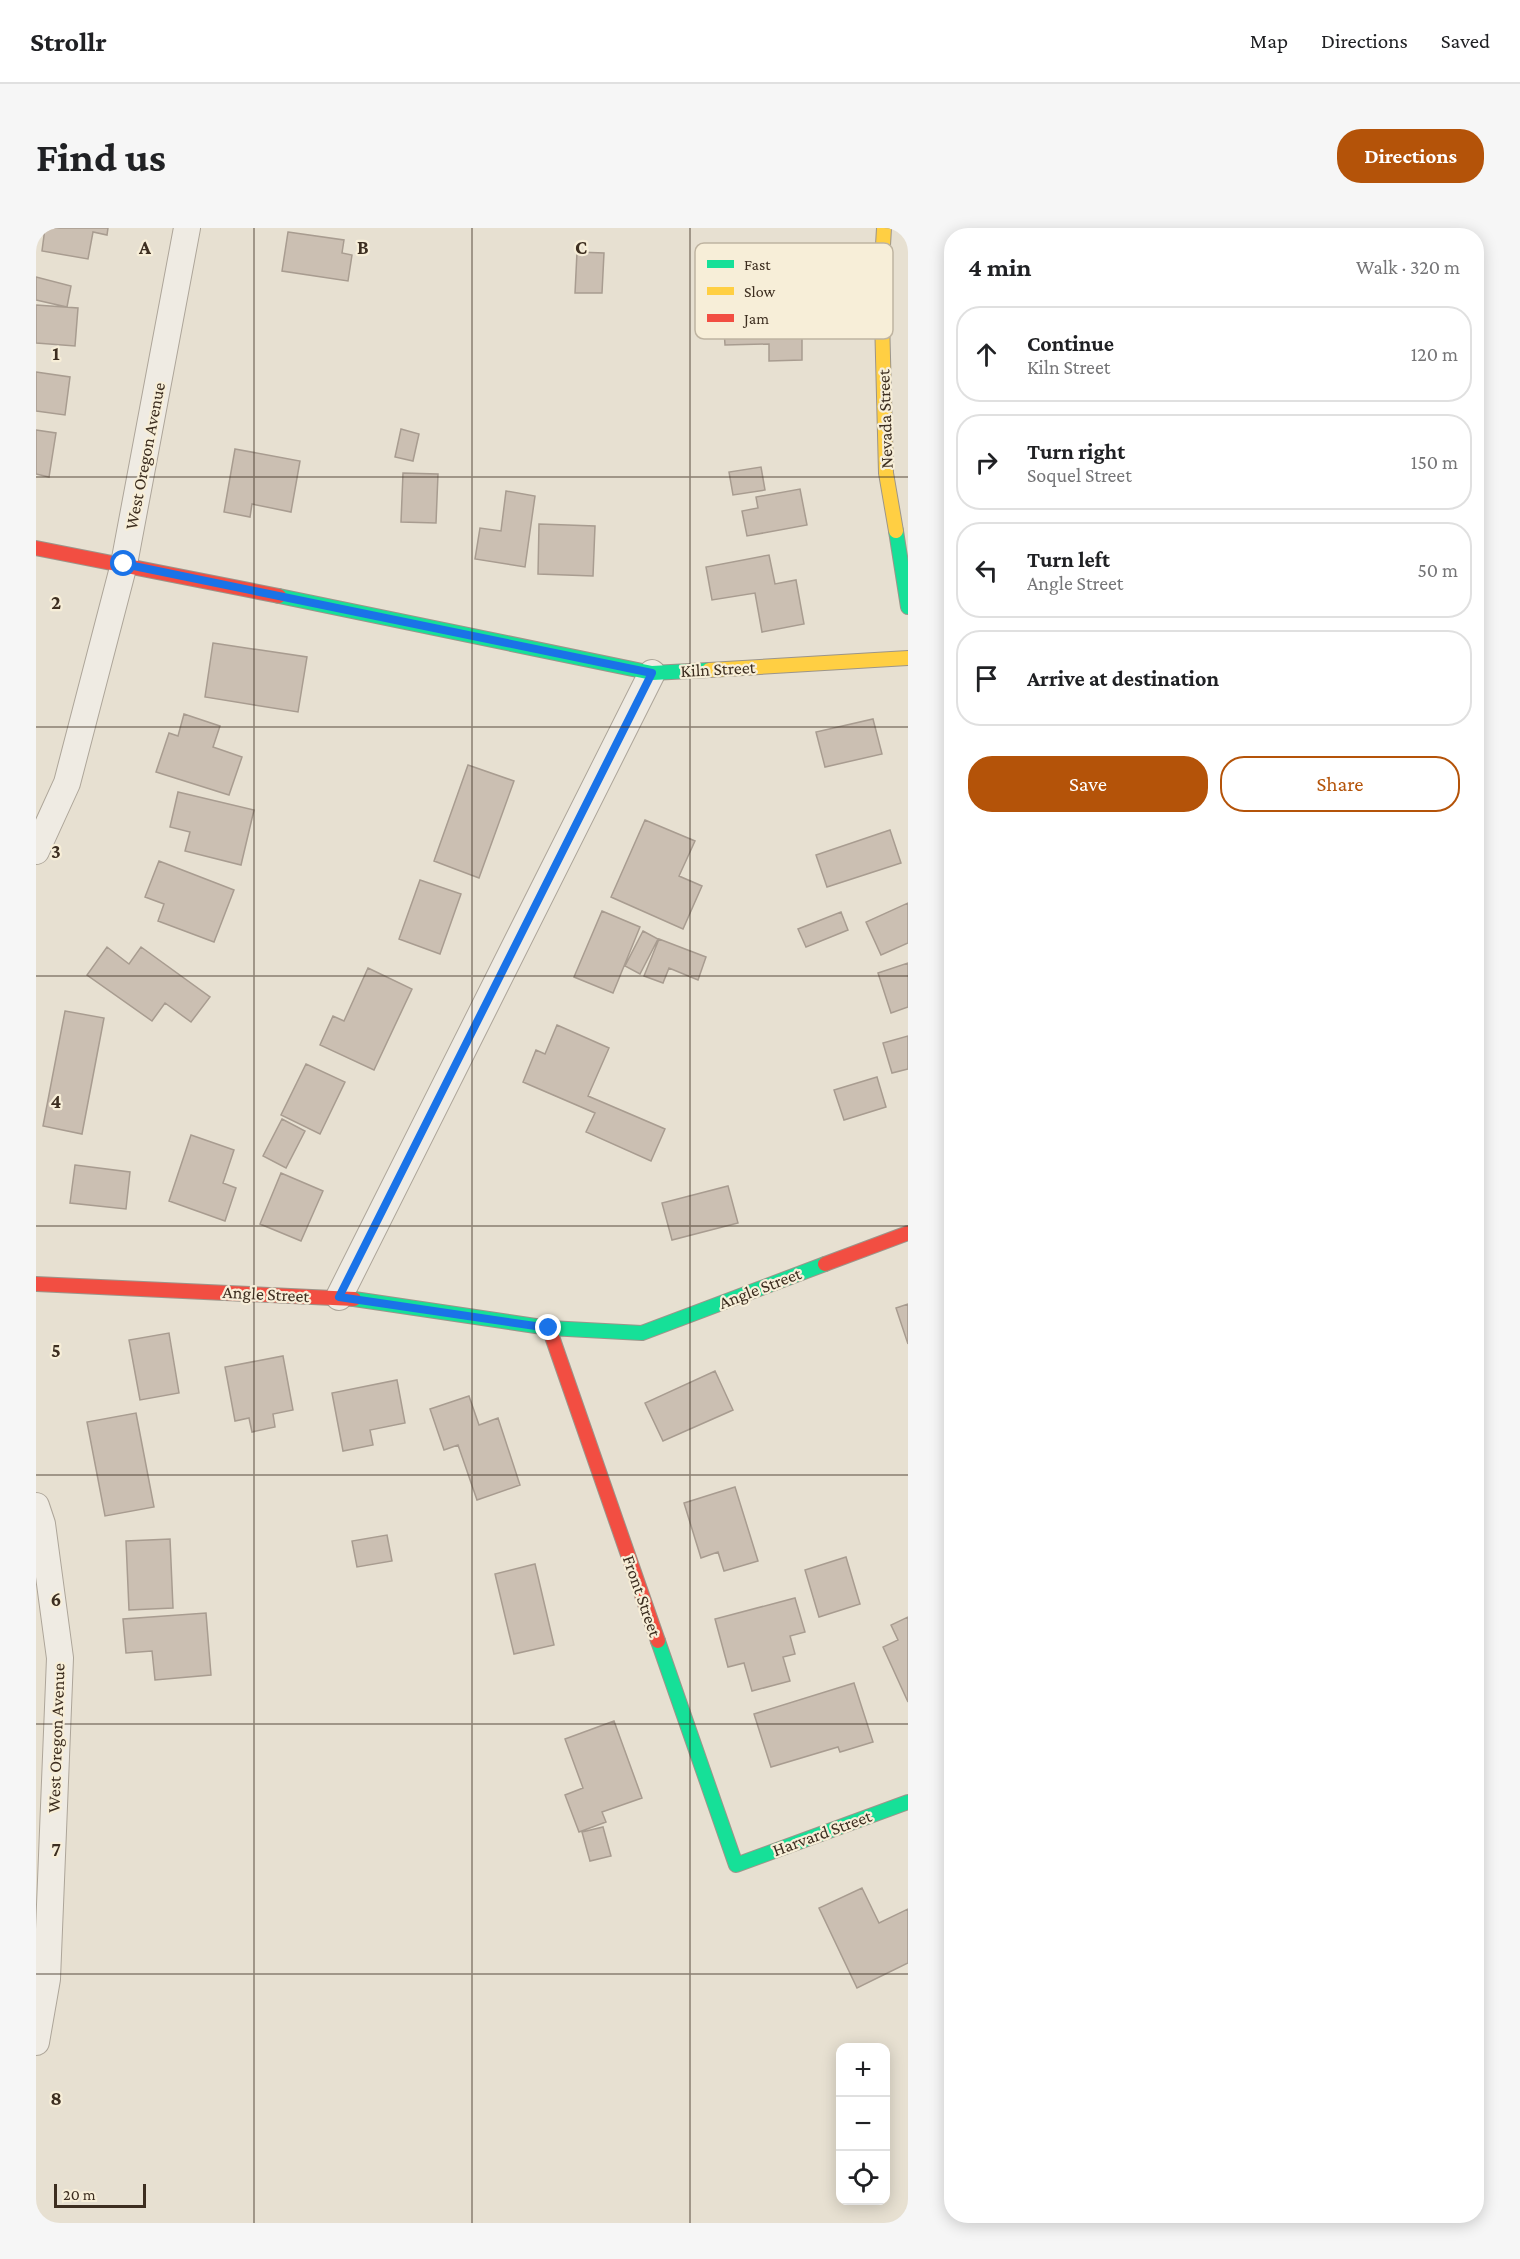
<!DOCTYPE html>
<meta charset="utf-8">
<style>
body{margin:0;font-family:"Crimson Pro",serif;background:#f6f6f6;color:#202124}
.controls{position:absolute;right:18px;bottom:18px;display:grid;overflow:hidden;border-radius:12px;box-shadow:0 3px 15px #0003}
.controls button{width:54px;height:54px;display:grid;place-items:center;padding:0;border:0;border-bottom:2px solid #e0e0e0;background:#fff;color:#202124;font:30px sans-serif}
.scale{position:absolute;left:18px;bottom:15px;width:92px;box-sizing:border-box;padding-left:6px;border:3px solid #3d2e20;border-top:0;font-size:16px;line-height:21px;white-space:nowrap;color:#3d2e20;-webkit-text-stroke:4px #f7eed8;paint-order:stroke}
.stop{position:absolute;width:18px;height:18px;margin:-14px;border:4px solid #1a73e8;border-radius:50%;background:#fff}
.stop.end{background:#1a73e8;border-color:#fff;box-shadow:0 2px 6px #0008}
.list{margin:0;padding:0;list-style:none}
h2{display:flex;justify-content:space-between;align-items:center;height:78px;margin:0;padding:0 24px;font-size:26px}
h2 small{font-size:20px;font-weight:400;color:#757577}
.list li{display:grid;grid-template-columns:39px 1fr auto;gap:18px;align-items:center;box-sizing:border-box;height:96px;margin:0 12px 12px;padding:0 12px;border:2px solid #e0e0e0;border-radius:24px}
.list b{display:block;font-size:22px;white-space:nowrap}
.list p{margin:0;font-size:20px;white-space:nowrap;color:#757577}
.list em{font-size:20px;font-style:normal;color:#757577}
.actions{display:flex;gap:12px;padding:18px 24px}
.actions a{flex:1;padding:14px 0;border:2px solid #b45309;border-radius:24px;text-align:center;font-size:21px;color:#b45309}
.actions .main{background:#b45309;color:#fff}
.icon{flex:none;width:33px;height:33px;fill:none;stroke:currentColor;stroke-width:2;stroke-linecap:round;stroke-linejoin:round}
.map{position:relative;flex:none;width:872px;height:1995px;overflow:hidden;border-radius:24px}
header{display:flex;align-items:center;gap:36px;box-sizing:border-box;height:84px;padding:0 30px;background:#fff;border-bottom:2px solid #e0e0e0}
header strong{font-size:28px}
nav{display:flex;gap:33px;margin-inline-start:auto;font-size:21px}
.intro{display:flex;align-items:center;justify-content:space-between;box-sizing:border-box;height:144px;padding:0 36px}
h1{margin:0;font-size:42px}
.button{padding:15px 27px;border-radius:24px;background:#b45309;color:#fff;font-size:21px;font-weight:700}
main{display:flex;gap:36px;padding:0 36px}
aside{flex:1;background:#fff;border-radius:24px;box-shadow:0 3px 15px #0003}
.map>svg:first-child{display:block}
.building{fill:#cbbfb2;stroke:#a89c90;stroke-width:1.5}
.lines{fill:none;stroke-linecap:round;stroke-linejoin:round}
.street-casing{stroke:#ada599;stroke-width:28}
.fast-casing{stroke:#9c958a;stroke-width:16}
.slow-casing{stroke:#9c958a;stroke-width:16}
.jam-casing{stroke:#9c958a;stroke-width:16}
.street{stroke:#efebe3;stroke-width:26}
.fast{stroke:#16e098;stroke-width:14}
.slow{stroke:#ffcf43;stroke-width:14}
.jam{stroke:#f24e42;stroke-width:14}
.route{stroke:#1a73e8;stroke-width:8}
.grid{fill:none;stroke:#3d2e20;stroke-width:1.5;stroke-opacity:0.55}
.labels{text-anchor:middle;stroke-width:4.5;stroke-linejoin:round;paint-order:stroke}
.street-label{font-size:18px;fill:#3d2e20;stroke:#f7eed8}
.key{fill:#f7eed8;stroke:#bfb4a1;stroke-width:1.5}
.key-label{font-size:16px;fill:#3d2e20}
.grid-label{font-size:20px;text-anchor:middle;font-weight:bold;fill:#3d2e20;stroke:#f7eed8;stroke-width:4.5;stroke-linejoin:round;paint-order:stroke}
</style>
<header>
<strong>Strollr</strong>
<nav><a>Map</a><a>Directions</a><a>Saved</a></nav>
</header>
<div class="intro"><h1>Find us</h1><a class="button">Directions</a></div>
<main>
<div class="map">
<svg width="872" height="1995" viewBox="0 0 872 1995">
<rect width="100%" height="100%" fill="#e7e0d1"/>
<path class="building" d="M9 0H72L71 7 57 4 52 31 6 23Z
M252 4 308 12 306 25 316 27 312 53 246 43Z
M541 24 568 25 566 65H539Z
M0 49 35 58 31 79 0 72Z
M744 75 745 102H766V132L733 133V116L689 117 688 102H677V76Z
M0 77 42 80 39 118 0 115Z
M0 144 34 149 29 187 0 183Z
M365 201 383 206 377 233 359 229Z
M0 202 20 205 13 249 0 246Z
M199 221 264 233 255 284 216 276 214 289 188 284Z
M725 239 729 262 697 267 693 244Z
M367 245 402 246 400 295 365 294Z
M764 261 771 297 711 308 706 283 722 280 720 269Z
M470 263 499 268 489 339 439 331 444 300 465 303Z
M503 296 559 298 557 348 502 346Z
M733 327 739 356 760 352 768 396 726 404 719 365 676 372 670 339Z
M177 415 271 429 262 484 169 469Z
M148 486 184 498 177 519 206 529 193 567 120 544 133 505 142 508Z
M837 491 846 526 789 539 780 504Z
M432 537 478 553 443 650 398 633Z
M142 564 218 582 205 637 149 623 154 604 134 599Z
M609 592 659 613 643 648 666 658 647 701 575 669Z
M854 602 865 635 791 659 780 627Z
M123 633 198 662 178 714 122 693 128 676 109 669Z
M384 652 425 666 404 726 363 711Z
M872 675V715L845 727 830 694Z
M566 683 604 699 577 765 538 749Z
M805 684 812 702 770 719 762 701Z
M607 703 622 711 604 746 589 738Z
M623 711 670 729 662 752 633 740 627 755 608 748Z
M71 719 93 736 105 719 174 769 155 794 129 775 116 793 51 747Z
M872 735V779L855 785 842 745Z
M332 740 376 761 338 842 284 817 297 788 308 793Z
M29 783 68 790 46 906 7 898Z
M521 797 573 820 552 868 629 901 615 933 550 904 559 885 487 854 500 822 509 826Z
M872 808V841L856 845 847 815Z
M270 836 309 854 284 906 245 887Z
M841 849 850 879 808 892 798 862Z
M246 891 269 903 250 940 227 928Z
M155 907 198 922 187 955 200 960 189 993 133 973Z
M39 937 94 944 90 981 34 975Z
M245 945 287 963 265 1013 224 996Z
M692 958 702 995 636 1012 626 975Z
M872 1076V1116L860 1080Z
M133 1105 143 1165 104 1172 93 1112Z
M247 1128 257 1182 237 1186 239 1199 216 1204 213 1190 199 1193 189 1139Z
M679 1143 697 1182 627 1213 609 1175Z
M361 1152 369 1195 334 1202 337 1217 307 1223 296 1165Z
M433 1168 443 1197 462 1190 484 1257 441 1272 422 1217 408 1222 394 1181Z
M100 1185 118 1279 69 1288 51 1194Z
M699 1259 722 1333 688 1343 682 1324 665 1330 648 1275Z
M351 1307 356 1333 321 1339 316 1313Z
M134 1311 137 1380 93 1382 90 1313Z
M810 1329 824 1376 783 1389 769 1342Z
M499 1336 518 1417 478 1426 459 1346Z
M759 1370 769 1404 754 1408 759 1426 747 1429 754 1453 716 1463 708 1435 692 1439 679 1391Z
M170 1385 175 1447 119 1452 116 1423 90 1425 87 1391Z
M872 1389V1474L847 1419 862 1412 855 1397Z
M818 1455 837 1514 804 1524 802 1519 735 1539 718 1486Z
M578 1493 606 1570 566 1584 570 1594 543 1604 529 1567 547 1560 529 1511Z
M567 1599 575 1628 554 1633 546 1604Z
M826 1660 843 1695 872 1681V1735L821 1760 783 1680Z"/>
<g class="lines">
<g class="street-casing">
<path id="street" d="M0 623 31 555 88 336 151 0
M303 1069 616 445
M0 1278 6 1296 24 1430 11 1751 0 1814"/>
</g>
<g class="fast-casing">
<path id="fast" d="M860 303 872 379
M243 368 616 445 673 442
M318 1071 513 1100 606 1105 789 1036
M622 1413 700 1637 872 1574"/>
</g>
<g class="slow-casing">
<path id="slow" d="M848 0 845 52 850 245 860 303
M673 442 872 430"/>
</g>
<g class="jam-casing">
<path id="jam" d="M0 320 243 368
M789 1036 872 1005
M0 1056 318 1071
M513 1100 622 1413"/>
</g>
<use href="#street" class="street"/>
<use href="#fast" class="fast"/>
<use href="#slow" class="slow"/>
<use href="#jam" class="jam"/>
</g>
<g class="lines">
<path class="route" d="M88 336 616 445 303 1069 513 1100"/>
</g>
<path class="grid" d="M218 0V1995M436 0V1995M654 0V1995M0 249H872M0 499H872M0 748H872M0 998H872M0 1247H872M0 1496H872M0 1746H872"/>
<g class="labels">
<g class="street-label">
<text transform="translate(849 191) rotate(-92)" y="6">Nevada Street</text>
<text transform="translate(109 228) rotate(-79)" y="6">West Oregon Avenue</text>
<text transform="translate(682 441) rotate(-3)" y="6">Kiln Street</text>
<text transform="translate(724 1060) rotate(-21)" y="6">Angle Street</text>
<text transform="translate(230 1066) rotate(3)" y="6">Angle Street</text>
<text transform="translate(606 1368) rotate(71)" y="6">Front Street</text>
<text transform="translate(20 1510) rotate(-88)" y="6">West Oregon Avenue</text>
<text transform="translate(786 1605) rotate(-20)" y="6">Harvard Street</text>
</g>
</g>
<rect x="659" y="15" width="198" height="96" rx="9" class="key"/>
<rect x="671" y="32" width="27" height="8" fill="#16e098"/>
<rect x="671" y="59" width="27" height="8" fill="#ffcf43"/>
<rect x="671" y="86" width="27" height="8" fill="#f24e42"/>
<g class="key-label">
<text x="708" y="42">Fast</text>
<text x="708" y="69">Slow</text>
<text x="708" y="96">Jam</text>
</g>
<g class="grid-label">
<text x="109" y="26">A</text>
<text x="327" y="26">B</text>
<text x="545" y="26">C</text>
<text x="20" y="132">1</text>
<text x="20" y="381">2</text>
<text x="20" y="630">3</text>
<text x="20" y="880">4</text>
<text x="20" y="1129">5</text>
<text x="20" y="1378">6</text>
<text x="20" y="1628">7</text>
<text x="20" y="1877">8</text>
</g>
</svg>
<div class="controls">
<button>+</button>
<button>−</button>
<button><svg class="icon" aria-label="locate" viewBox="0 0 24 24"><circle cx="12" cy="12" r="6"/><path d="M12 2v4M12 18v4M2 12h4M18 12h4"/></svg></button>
</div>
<div class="scale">20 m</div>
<div class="stop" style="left:88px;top:336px"></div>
<div class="stop end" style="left:513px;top:1100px"></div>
</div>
<aside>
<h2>4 min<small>Walk · 320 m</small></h2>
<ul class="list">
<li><svg class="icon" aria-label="ahead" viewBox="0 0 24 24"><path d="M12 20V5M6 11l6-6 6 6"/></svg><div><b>Continue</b><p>Kiln Street</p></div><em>120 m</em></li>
<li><svg class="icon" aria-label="right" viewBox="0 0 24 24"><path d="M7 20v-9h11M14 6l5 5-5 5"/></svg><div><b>Turn right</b><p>Soquel Street</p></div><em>150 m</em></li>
<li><svg class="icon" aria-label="left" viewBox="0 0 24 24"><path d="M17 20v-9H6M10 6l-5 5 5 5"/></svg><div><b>Turn left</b><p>Angle Street</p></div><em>50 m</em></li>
<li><svg class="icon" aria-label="arrive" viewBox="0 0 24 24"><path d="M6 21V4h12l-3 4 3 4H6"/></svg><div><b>Arrive at destination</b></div></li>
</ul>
<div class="actions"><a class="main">Save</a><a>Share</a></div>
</aside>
</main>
